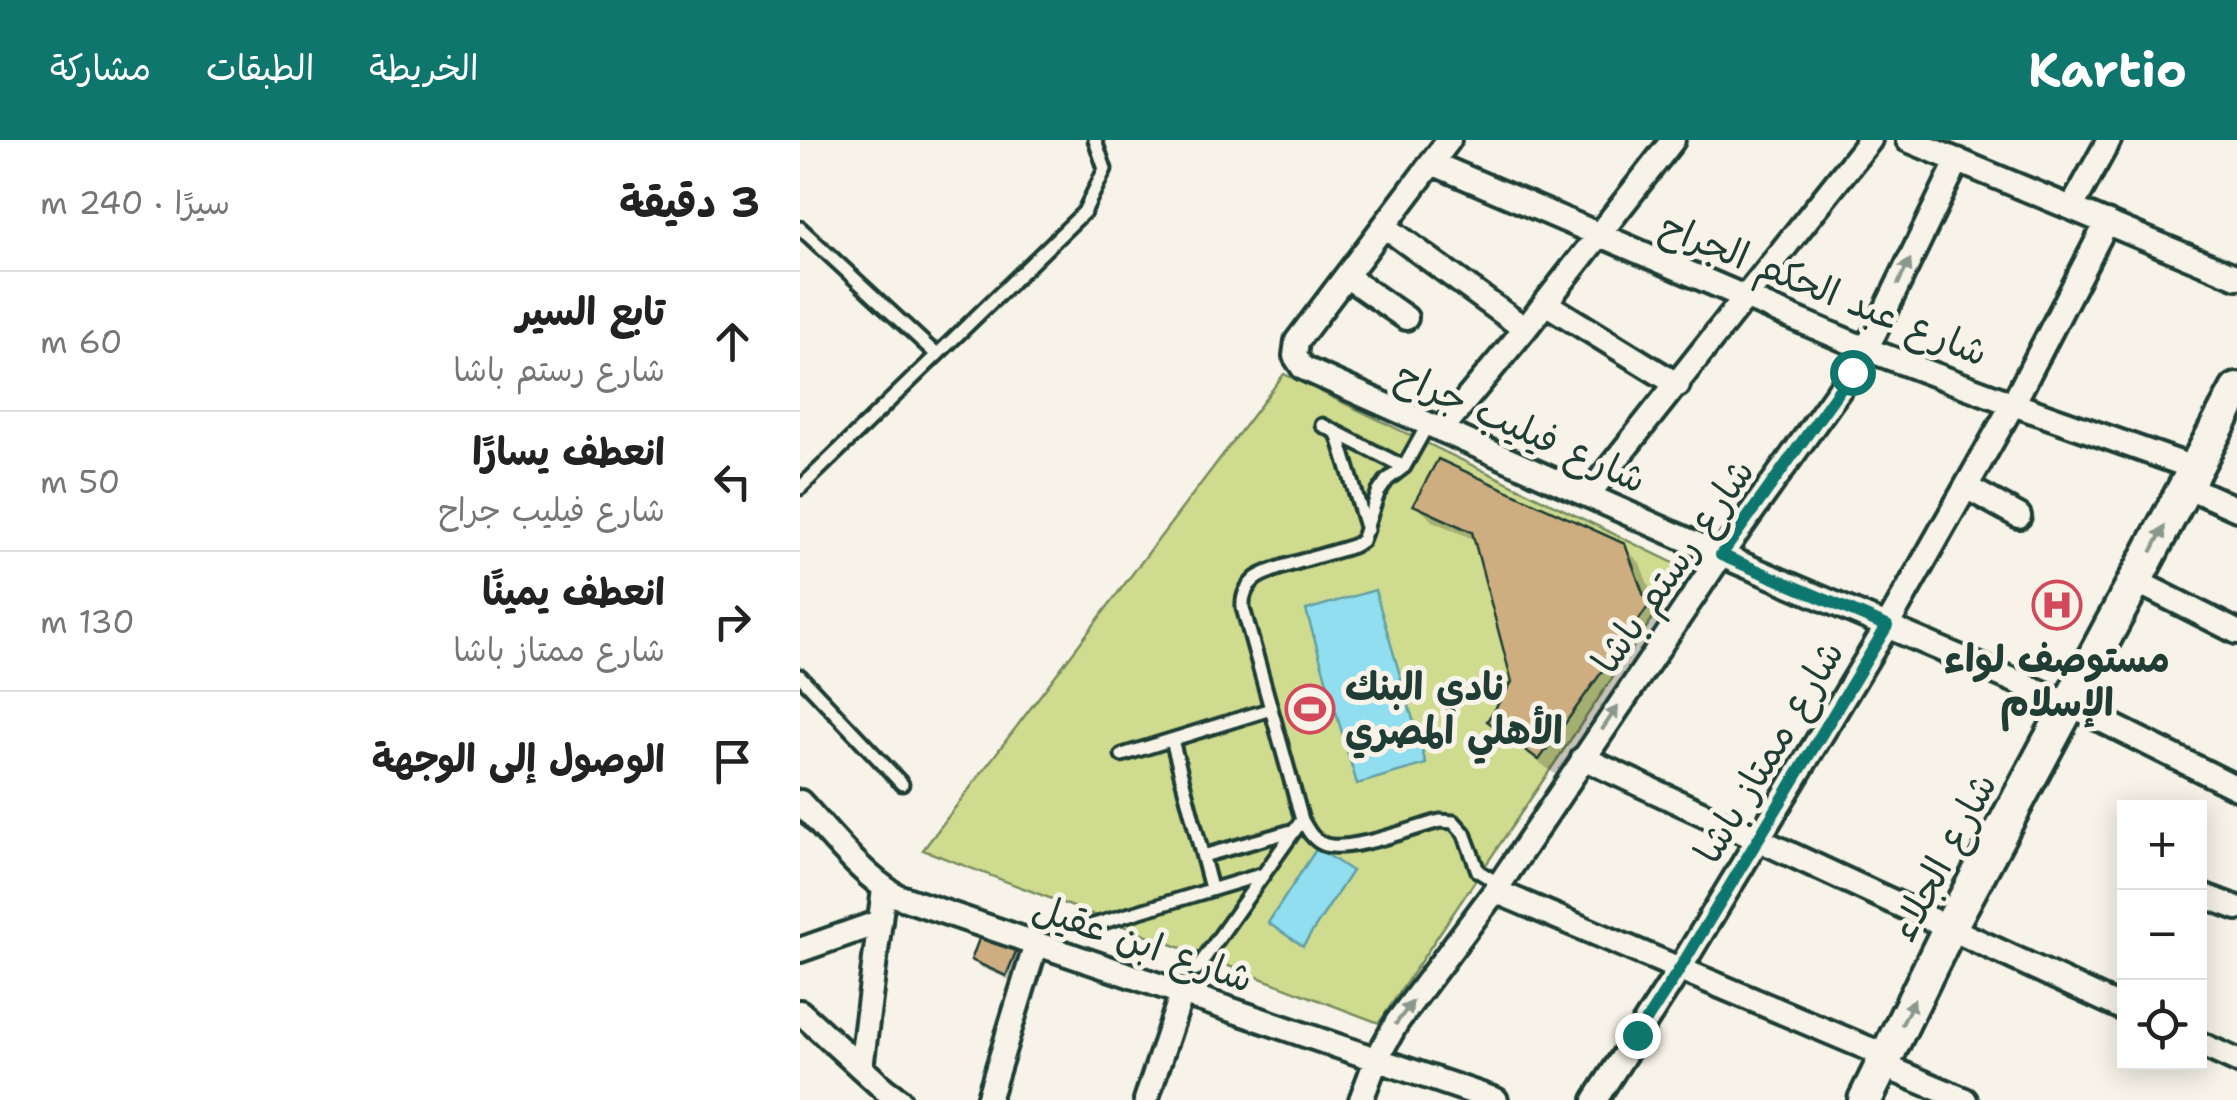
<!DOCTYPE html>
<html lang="ar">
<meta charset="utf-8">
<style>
body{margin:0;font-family:"Shantell Sans","Playpen Sans Arabic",sans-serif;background:#f6f6f6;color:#222;direction:rtl}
.controls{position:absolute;right:30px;bottom:30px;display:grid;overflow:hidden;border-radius:0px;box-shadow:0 5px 25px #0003}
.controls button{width:90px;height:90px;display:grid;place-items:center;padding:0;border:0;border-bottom:2px solid #e0e0e0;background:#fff;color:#222;font:50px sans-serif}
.stop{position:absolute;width:30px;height:30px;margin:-22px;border:8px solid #0f766e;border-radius:50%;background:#fff}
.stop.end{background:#0f766e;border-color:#fff;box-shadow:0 2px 10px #0008}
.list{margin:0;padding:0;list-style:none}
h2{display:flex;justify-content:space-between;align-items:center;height:130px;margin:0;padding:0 40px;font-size:42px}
h2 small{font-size:32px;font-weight:400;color:#767676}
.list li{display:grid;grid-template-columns:65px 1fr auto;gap:30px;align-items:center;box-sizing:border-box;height:140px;padding:0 40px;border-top:2px solid #e0e0e0}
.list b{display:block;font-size:38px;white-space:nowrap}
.list p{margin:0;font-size:32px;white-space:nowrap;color:#767676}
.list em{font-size:32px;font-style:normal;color:#767676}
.icon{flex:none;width:55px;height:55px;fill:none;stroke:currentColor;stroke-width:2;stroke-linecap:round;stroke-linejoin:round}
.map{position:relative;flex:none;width:1437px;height:960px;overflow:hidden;direction:ltr}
header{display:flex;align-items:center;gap:60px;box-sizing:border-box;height:140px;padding:0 50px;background:#0f766e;color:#fff}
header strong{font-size:48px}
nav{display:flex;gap:55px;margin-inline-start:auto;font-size:35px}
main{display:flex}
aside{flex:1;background:#fff}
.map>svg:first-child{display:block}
.green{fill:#cfdb8e;stroke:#778c61;stroke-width:2.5}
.water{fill:#90deef;stroke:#639ea4;stroke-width:2.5}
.shadow{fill:#0003}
.building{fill:#ceae81;stroke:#1f3d34;stroke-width:2.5}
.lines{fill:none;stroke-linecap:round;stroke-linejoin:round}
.service-casing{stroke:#1f3d34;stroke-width:19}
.minor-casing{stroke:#1f3d34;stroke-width:30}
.secondary-casing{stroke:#1f3d34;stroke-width:40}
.service{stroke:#f7f3e8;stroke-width:11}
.minor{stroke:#f7f3e8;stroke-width:22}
.secondary{stroke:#f7f3e8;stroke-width:32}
.oneway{fill:#8b988e}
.route{stroke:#0f766e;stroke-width:12}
.labels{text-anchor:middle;stroke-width:10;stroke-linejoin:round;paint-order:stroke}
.street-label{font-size:38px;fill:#1f3d34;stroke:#f7f3e8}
.poi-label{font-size:38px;font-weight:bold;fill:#1f3d34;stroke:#f7f3e8}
</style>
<header>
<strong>Kartio</strong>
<nav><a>الخريطة</a><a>الطبقات</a><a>مشاركة</a></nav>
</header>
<main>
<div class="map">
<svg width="1437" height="960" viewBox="0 0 1437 960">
<rect width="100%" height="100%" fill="#f7f3e8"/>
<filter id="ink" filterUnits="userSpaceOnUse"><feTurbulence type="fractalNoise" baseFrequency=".01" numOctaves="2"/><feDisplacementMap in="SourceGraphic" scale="20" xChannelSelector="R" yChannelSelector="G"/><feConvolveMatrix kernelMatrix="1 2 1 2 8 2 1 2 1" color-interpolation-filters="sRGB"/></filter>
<g filter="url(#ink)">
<path class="green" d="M484 234 886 429 579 883 123 710Z"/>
<path class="water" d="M575 450 626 624 557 644 506 470Z
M517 708 552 731 503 806 468 783Z"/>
<path class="shadow" d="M616 364 823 406 840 423 863 484 756 635 706 597 690 581 715 542 678 401 632 381Z
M183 794 226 812 214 842 182 828 174 820Z"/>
<path class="building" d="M638 319 825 404 848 467 739 620 687 581 712 542 672 392 613 365Z
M182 791 220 802 206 836 171 820Z"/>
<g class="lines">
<g class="service-casing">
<path id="service" d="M0 88 137 215
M628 284 604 327 587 340 578 353 562 401 553 406C533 413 468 428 455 439 446 447 442 456 443 468L502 680C508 690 512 699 523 704 546 714 613 688 640 681L654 682 664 693 678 731 699 744
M522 285 604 327
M537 293 567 390
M0 348 284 72 305 29 295 0
M0 536 102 644
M372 600 411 748
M322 615 471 569
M403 716 495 690
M287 787 464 734
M396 830 502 680"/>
</g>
<g class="minor-casing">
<path id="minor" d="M649 0 497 201 495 216 503 228 921 415 1269 564 1437 648
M1108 0 1437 137
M632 23 1066 209 1213 264 1394 328
M1272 67 1309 0
M584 86 725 189
M546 136 606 178
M745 163 878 245
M641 290 725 189 873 0
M1386 346 1437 369
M1166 347 1219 376
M788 355 1070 0
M1336 441 1437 492
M783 618 1324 869
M0 662C29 693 61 735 97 756L696 960
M695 751 1086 916
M1400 754 1437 768
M0 810 80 782
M0 872 84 949 99 960
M1400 904 1437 921
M1082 925 1165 960
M61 928 84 749
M188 960 236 804
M346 960 382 853
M561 960 577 918 597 882 695 751 921 415 1052 232 1075 192 1158 20
M795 960 879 830 1087 486 1213 264 1307 82"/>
</g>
<g class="secondary-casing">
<path id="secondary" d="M1065 960 1150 787 1437 250"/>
</g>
<use href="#service" class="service"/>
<use href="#minor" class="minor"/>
<use href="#secondary" class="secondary"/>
</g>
<defs><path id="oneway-solid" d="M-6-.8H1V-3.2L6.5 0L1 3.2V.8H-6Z" transform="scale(2.5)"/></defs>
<g class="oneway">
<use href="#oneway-solid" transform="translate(1104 132) rotate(-64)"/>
<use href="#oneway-solid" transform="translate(1358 399) rotate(-63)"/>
<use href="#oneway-solid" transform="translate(810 578) rotate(-56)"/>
<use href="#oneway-solid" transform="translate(1108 872) rotate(-64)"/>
<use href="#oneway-solid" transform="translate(604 873) rotate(-53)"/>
</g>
</g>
<g class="lines" filter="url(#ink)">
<path class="route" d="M837 895 879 830 1087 486 921 415 1052 232"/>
</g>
<defs>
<g id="hospital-ring" transform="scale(2.5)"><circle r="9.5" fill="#f7f3e8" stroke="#d1495b" stroke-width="1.5"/><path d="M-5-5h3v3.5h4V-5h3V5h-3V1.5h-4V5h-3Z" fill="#d1495b"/></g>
<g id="stadium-ring" transform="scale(2.5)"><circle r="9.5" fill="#f7f3e8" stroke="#d1495b" stroke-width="1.5"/><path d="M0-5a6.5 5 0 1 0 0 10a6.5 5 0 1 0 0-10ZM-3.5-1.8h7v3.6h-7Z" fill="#d1495b"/></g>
</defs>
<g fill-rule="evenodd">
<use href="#hospital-ring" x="1257" y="465"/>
<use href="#stadium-ring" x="510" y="569"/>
</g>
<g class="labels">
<g class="street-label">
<text transform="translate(1024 149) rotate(22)" y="13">شارع عبد الحكم الجراح</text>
<text transform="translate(721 287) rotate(24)" y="13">شارع فيليب جراح</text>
<text transform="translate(873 426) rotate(-55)" y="13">شارع رستم باشا</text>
<text transform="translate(969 612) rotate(-59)" y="13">شارع ممتاز باشا</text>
<text transform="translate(1143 717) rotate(-62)" y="13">شارع الجلاء</text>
<text transform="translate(343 803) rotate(19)" y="13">شارع ابن عقيل</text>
</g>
<g class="poi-label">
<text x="1257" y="532">مستوصف لواء<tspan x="1257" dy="44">الإسلام</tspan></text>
<text x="545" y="560" text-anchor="start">نادي البنك<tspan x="545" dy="44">الأهلي المصري</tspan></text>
</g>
</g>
</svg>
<div class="controls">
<button>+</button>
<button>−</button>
<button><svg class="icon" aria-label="locate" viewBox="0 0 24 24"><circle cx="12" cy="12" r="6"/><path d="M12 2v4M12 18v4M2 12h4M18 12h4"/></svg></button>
</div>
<div class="stop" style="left:1052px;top:232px"></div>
<div class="stop end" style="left:837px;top:895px"></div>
</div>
<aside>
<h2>3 دقيقة<small>سيرًا · 240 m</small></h2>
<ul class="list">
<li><svg class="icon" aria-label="ahead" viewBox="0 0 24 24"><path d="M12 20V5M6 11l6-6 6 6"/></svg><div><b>تابع السير</b><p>شارع رستم باشا</p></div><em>60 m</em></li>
<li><svg class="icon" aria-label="left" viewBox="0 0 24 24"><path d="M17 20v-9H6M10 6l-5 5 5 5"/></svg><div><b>انعطف يسارًا</b><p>شارع فيليب جراح</p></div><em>50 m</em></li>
<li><svg class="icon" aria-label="right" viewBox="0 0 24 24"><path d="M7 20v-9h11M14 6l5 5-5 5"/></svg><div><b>انعطف يمينًا</b><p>شارع ممتاز باشا</p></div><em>130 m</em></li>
<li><svg class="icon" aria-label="arrive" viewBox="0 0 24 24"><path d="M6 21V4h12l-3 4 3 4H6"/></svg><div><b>الوصول إلى الوجهة</b></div></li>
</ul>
</aside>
</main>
